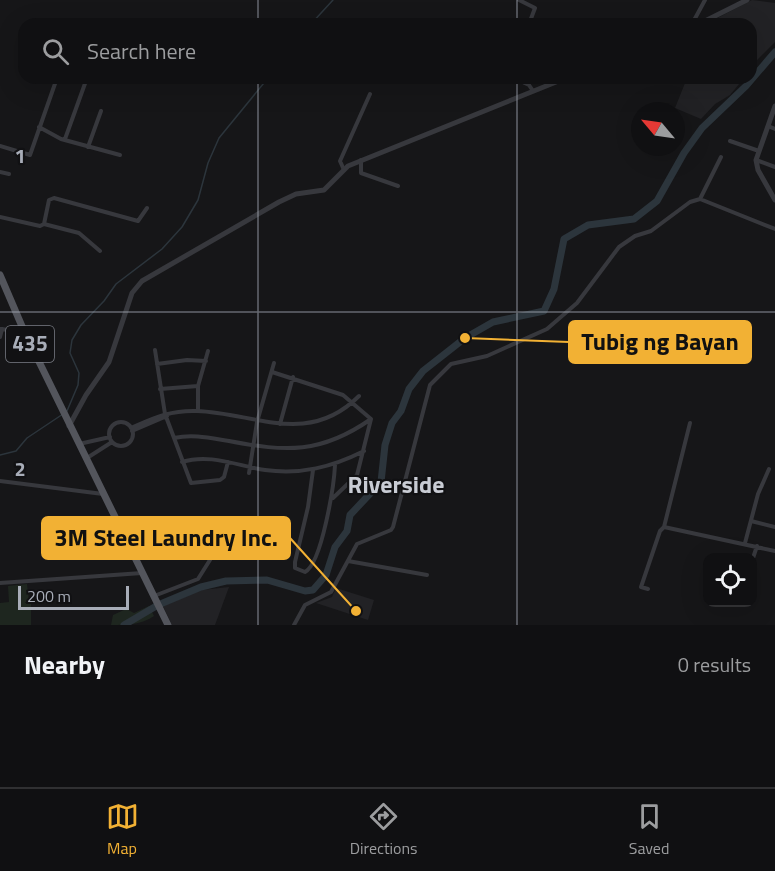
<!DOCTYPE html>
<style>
body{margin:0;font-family:"Titillium Web",sans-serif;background:#19191b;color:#f1f3f6}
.controls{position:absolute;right:18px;bottom:18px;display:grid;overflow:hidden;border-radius:12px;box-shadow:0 6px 24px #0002}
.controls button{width:54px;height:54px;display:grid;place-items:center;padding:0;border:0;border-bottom:2px solid #303032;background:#101012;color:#f1f3f6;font:30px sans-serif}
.compass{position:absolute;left:631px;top:102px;width:54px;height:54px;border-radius:50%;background:#101012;box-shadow:0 6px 24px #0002;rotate:299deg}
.scale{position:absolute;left:18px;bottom:15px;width:111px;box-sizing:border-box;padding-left:6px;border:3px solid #a8adb8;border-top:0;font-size:16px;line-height:21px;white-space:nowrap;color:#a8adb8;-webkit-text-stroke:4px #111113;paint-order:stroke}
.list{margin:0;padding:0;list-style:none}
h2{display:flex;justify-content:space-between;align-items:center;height:78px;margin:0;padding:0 24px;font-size:26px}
h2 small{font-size:20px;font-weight:400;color:#9c9d9f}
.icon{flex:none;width:33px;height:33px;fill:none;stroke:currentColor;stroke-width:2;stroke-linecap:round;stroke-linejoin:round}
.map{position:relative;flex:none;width:775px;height:625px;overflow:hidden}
.search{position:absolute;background:#101012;box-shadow:0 6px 24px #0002;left:18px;right:18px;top:18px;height:66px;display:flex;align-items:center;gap:15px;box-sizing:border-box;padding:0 21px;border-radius:18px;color:#9c9d9f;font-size:22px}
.sheet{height:162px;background:#101012}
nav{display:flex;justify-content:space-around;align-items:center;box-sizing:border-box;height:84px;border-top:2px solid #303032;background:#101012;font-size:16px;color:#9c9d9f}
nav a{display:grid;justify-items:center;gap:3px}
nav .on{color:#f2b134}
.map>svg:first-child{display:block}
.built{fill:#222225}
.green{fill:#1e261f}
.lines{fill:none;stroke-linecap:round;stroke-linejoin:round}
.stream{stroke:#2c353c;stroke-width:1.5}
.river{stroke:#2c353c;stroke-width:7}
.minor{stroke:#37383d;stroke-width:4}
.tertiary{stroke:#37383d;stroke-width:5}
.primary{stroke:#53555c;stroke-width:7}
.grid{fill:none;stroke:#a8adb8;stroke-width:1.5;stroke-opacity:0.55}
.labels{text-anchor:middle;stroke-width:4.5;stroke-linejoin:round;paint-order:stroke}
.shield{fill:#111113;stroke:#7b7e86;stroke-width:1.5}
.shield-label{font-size:21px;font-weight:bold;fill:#a8adb8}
.neighbourhood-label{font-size:24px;font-weight:bold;fill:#c9ccd4;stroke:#111113}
.grid-label{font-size:20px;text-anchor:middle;font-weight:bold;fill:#a8adb8;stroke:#111113;stroke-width:4.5;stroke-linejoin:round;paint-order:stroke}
.leader{fill:none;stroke:#f2b134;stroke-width:2}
.callout-dot{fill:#f2b134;stroke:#111113;stroke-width:2}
.callout{fill:#f2b134;stroke:#f2b134;stroke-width:2}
.callout-label{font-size:24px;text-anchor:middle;font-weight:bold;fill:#111}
</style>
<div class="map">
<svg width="775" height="625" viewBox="0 0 775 625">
<rect width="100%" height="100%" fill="#161618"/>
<path class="built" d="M752 0 775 3V42L751 66V24H706Z
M687 78H744L730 95 715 104 701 119 675 108Z
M229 587 215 625H172L163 606 202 590Z
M336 588 374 600 368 620 316 603 332 597Z"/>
<path class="green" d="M27 584 29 601H31V625H0V603L9 602 8 586Z
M149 606 154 616C141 625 127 625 111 625L113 615 126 609 134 613Z"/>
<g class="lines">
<path class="stream" d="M311 24 333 0
M67 411 78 385 79 373 70 353 72 340 81 325 104 301 116 284 162 249 182 227 198 200 208 163 219 138 268 78
M0 455 16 451 27 438 63 414"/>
<path class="river" d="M124 625 158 605 201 587 226 581 267 580 305 591 313 590 326 575 335 547 347 531 350 515 381 482 385 445 392 423 401 411 409 389 423 371 465 338 493 322 544 311 554 289 564 239 588 225 634 219 657 201 684 153 702 128 746 86 775 52"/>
<path class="minor" d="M519 0 535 8 529 24
M692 24 705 0
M514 78 529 85 533 91
M768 126 775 129
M39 127 61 139 120 155
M65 139 87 78
M730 141 759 151
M0 146 30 155 57 78
M88 147 101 111
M361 160V173L398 186
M756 160 775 167
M344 170 340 161 370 94
M0 172 9 174
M700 199 721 157
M0 217 40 226 44 224 49 200 54 198 138 221 147 208
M44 224 79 233 100 251
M0 329 23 331
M0 337 2 329
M155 350 165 414 191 483 220 480 224 477 228 462
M157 364 187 360 206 361
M272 372 343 395 371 419 357 475 333 498
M160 389 198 386
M198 410V386L208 351
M109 434a12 12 0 1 1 24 0a12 12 0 1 1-24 0Z
M280 424 293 377
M131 428C154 418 170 410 197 411 255 413 308 447 359 396
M132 431 167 416
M174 438C193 434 210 438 229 441 286 452 321 454 371 419
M79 444 110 437
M87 458 112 442
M182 462C210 453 238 466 265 470 301 475 332 467 364 451
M313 470 308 507 295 562V568L305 572C322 563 334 485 335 465
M249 473 257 422 274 363
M0 481 103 494
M751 521 775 527
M664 527 775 551
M745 543 758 494 769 469
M348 561 427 575
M752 561 757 546
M0 583 142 573
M648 589 641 587 660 531 664 527 690 423
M154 596 198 579 220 544H244
M294 625 305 605 331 592 357 544 391 530 393 527 430 385 451 364 487 356 547 329 577 303 619 247 635 236 651 231 690 202 700 199 775 229"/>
<path class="tertiary" d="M699 24 747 0
M775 106 756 160 758 170 775 200
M69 426 86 395 109 362 132 293 142 281 279 202 296 194 324 190 348 166 566 78"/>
<path class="primary" d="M0 275 24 331 168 625"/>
</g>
<path class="grid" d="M258 0V24M517 0V24M258 78V625M517 78V625M0 312H775"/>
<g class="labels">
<rect class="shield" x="6" y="326" width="48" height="36" rx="4.5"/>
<g class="shield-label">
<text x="30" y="351">435</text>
</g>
<g class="neighbourhood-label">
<text x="396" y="493">Riverside</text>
</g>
</g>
<g class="grid-label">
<text x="20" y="163">1</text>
<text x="20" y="476">2</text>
</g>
<path class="leader" d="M465 338L569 342M356 611L290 538"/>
<g class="callout-dot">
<circle cx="465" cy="338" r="6"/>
<circle cx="356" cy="611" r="6"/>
</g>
<g class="callout">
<rect x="569" y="321" width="182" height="42" rx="6"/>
<rect x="42" y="517" width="248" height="42" rx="6"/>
</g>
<g class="callout-label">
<text x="660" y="350">Tubig ng Bayan</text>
<text x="166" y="546">3M Steel Laundry Inc.</text>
</g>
</svg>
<div class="controls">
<button><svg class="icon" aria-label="locate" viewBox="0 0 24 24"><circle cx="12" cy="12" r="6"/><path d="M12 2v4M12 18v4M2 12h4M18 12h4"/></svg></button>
</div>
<svg class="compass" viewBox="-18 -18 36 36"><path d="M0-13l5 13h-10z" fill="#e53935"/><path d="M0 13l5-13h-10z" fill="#9c9d9f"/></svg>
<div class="scale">200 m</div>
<div class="search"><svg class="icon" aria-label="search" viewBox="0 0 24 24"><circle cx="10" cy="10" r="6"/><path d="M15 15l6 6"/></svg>Search here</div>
</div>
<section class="sheet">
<h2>Nearby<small>0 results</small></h2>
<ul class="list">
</ul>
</section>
<nav>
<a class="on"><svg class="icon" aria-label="map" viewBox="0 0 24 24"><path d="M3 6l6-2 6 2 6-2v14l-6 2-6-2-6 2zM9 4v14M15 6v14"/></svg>Map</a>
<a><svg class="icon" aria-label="directions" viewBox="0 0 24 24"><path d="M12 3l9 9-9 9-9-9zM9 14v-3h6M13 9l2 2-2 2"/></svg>Directions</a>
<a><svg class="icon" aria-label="saved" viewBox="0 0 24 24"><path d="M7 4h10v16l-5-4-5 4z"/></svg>Saved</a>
</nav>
